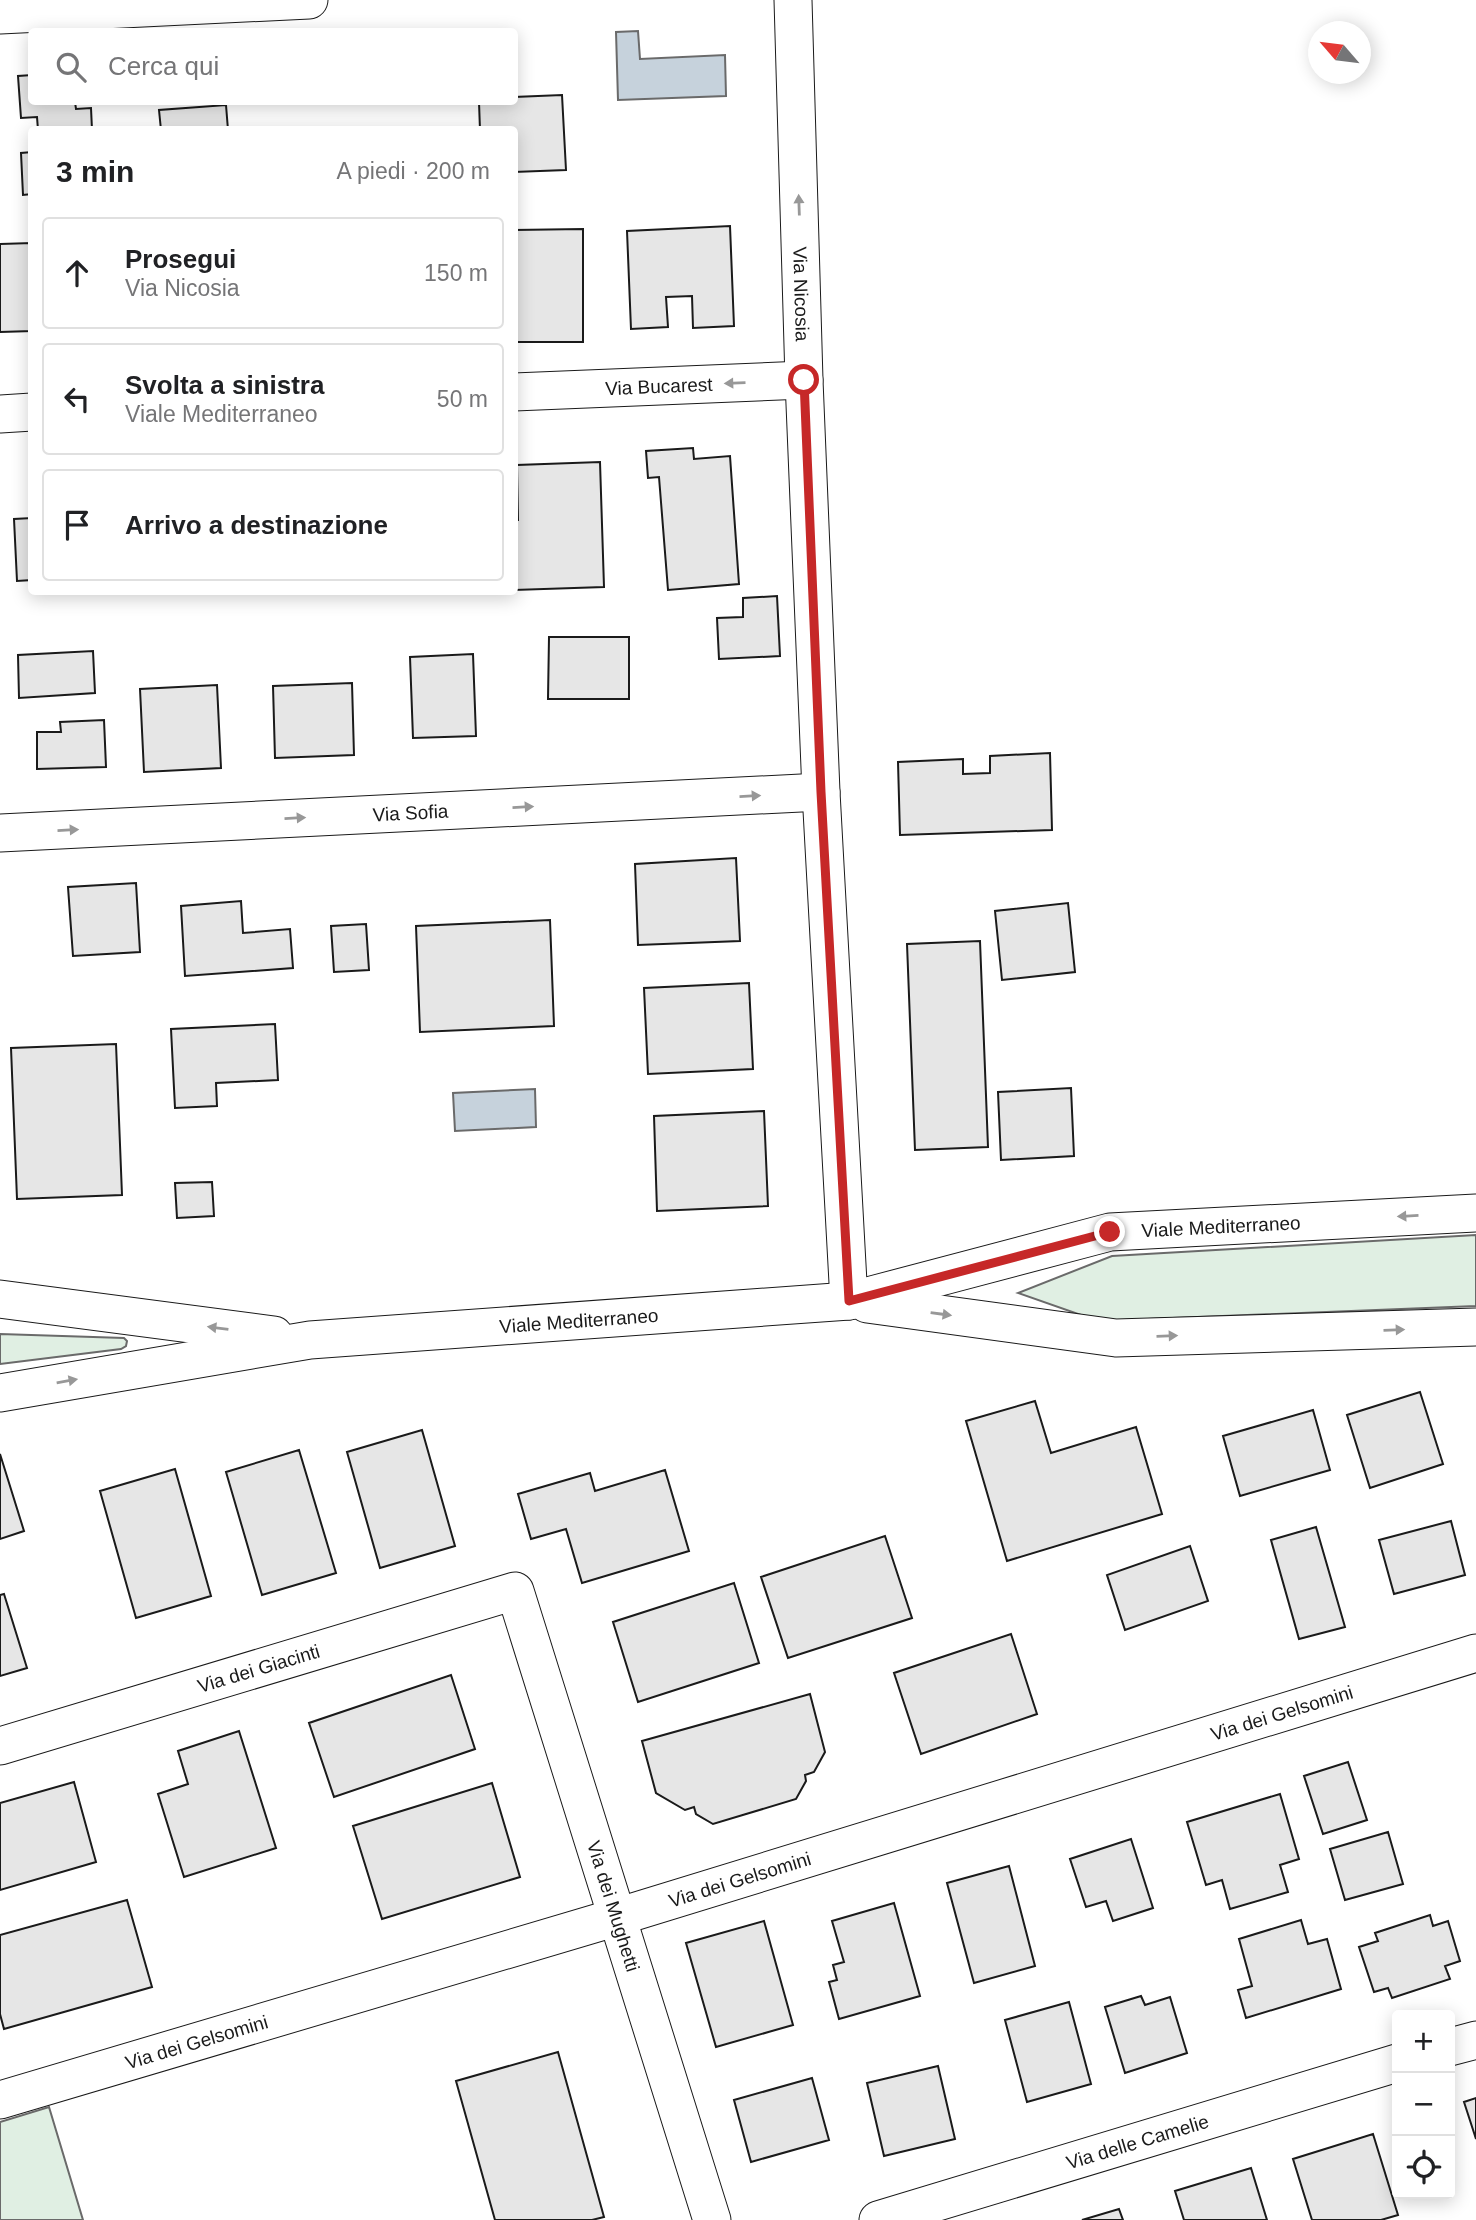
<!DOCTYPE html>
<html lang="it">
<meta charset="utf-8">
<style>
body{margin:0;font-family:Helvetica,sans-serif;background:#f6f6f6;color:#202124}
.controls{position:absolute;right:21px;bottom:21px;display:grid;overflow:hidden;border-radius:7px;box-shadow:0 4px 18px #0003}
.controls button{width:63px;height:63px;display:grid;place-items:center;padding:0;border:0;border-bottom:2px solid #e0e0e0;background:#fff;color:#202124;font:35px sans-serif}
.compass{position:absolute;left:1308px;top:21px;width:63px;height:63px;border-radius:50%;background:#fff;box-shadow:0 4px 18px #0003;rotate:298deg}
.stop{position:absolute;width:21px;height:21px;margin:-16px;border:5px solid #c62828;border-radius:50%;background:#fff}
.stop.end{background:#c62828;border-color:#fff;box-shadow:0 2px 7px #0008}
.list{margin:0;padding:0;list-style:none}
h2{display:flex;justify-content:space-between;align-items:center;height:91px;margin:0;padding:0 28px;font-size:30px}
h2 small{font-size:23px;font-weight:400;color:#757577}
.list li{display:grid;grid-template-columns:46px 1fr auto;gap:21px;align-items:center;box-sizing:border-box;height:112px;margin:0 14px 14px;padding:0 14px;border:2px solid #e0e0e0;border-radius:7px}
.list b{display:block;font-size:26px;white-space:nowrap}
.list p{margin:0;font-size:23px;white-space:nowrap;color:#757577}
.list em{font-size:23px;font-style:normal;color:#757577}
.icon{flex:none;width:38px;height:38px;fill:none;stroke:currentColor;stroke-width:2;stroke-linecap:round;stroke-linejoin:round}
.map{position:relative;flex:none;width:1476px;height:2220px;overflow:hidden}
.search{position:absolute;background:#fff;box-shadow:0 4px 18px #0003;left:28px;top:28px;width:490px;height:77px;display:flex;align-items:center;gap:18px;box-sizing:border-box;padding:0 24px;border-radius:7px;color:#757577;font-size:26px}
.panel{position:absolute;background:#fff;box-shadow:0 4px 18px #0003;left:28px;top:126px;width:490px;height:469px;border-radius:7px}
.map>svg:first-child{display:block}
.green{fill:#e0efe3;stroke:#6a6a6a;stroke-width:2}
.water{fill:#c6d2dc;stroke:#6a6a6a;stroke-width:2}
.building{fill:#e6e6e6;stroke:#1a1a1a;stroke-width:2}
.lines{fill:none;stroke-linecap:round;stroke-linejoin:round}
.street-casing{stroke:#1a1a1a;stroke-width:39}
.street{stroke:#fff;stroke-width:37}
.oneway{fill:#989898}
.route{stroke:#c62828;stroke-width:9}
.labels{text-anchor:middle;stroke-width:5;stroke-linejoin:round;paint-order:stroke}
.street-label{font-size:19px;fill:#1a1a1a;stroke:#fff}
</style>
<div class="map">
<svg width="1476" height="2220" viewBox="0 0 1476 2220">
<rect width="100%" height="100%" fill="#fff"/>
<path class="green" d="M1476 1235V1306L1098 1321 1018 1293 1112 1256Z
M0 1334 124 1338 127 1341 126 1346 121 1349 0 1364Z
M49 2107 83 2220H0V2122Z"/>
<path class="water" d="M638 31 640 59 725 55 726 96 618 100 616 32Z
M535 1089 536 1127 455 1131 453 1093Z"/>
<path class="building" d="M32 75V102H75L76 109 91 108 92 130H38L37 117 21 118 18 76Z
M562 95 566 170 514 172V130H480L479 102H514V97Z
M226 105 228 130H161L159 110Z
M32 152V194L23 195 21 153Z
M730 226 734 326 693 328 692 296 666 297 668 327 631 329 627 231Z
M583 229V342H514V230Z
M32 243V331L0 332V244Z
M693 448 694 459 730 456 739 584 668 590 659 477 648 478 646 451Z
M600 462 604 587 514 590V520H518L517 465Z
M32 518V580L17 581 14 519Z
M777 596 780 656 719 659 717 618 743 617V598Z
M549 637H629V699H548Z
M93 651 95 693 19 698 18 655Z
M473 654 476 736 413 738 410 657Z
M352 683 354 755 275 758 273 686Z
M217 685 221 768 144 772 140 689Z
M104 720 106 767 37 769V732H61L60 722Z
M1050 753 1052 830 900 835 898 762 963 759V774L990 773V756Z
M736 858 740 941 638 945 635 864Z
M136 883 140 952 73 956 68 887Z
M241 901 243 933 290 929 293 968 185 976 181 906Z
M1068 903 1075 972 1002 980 995 911Z
M550 920 554 1026 420 1032 416 926Z
M366 924 369 970 334 972 331 926Z
M980 941 988 1147 915 1150 907 944Z
M749 983 753 1069 648 1074 644 988Z
M275 1024 278 1080 216 1083 217 1106 175 1108 171 1029Z
M116 1044 122 1195 17 1199 11 1048Z
M1071 1088 1074 1156 1001 1160 998 1092Z
M764 1111 768 1206 657 1211 654 1116Z
M212 1182 214 1216 177 1218 175 1183Z
M1420 1392 1443 1464 1370 1488 1347 1415Z
M1035 1401 1051 1453 1136 1427 1162 1514 1007 1561 966 1421Z
M1313 1410 1330 1470 1240 1496 1223 1436Z
M422 1430 455 1546 380 1568 347 1452Z
M299 1450 336 1573 262 1595 226 1472Z
M0 1454 24 1531 0 1539Z
M175 1469 211 1596 136 1618 100 1491Z
M665 1470 689 1551 582 1583 566 1529 531 1539 518 1494 590 1473 595 1491Z
M1451 1521 1465 1575 1394 1594 1379 1540Z
M1316 1527 1345 1627 1299 1639 1271 1540Z
M885 1536 912 1618 788 1658 761 1577Z
M1190 1546 1208 1601 1125 1630 1107 1575Z
M734 1583 759 1663 638 1702 613 1622Z
M4 1594 27 1668 0 1676V1595Z
M1011 1634 1037 1714 921 1754 894 1673Z
M451 1675 475 1749 334 1797 309 1723Z
M810 1694 825 1752 814 1772 805 1775 806 1781 796 1799 713 1824 696 1814 694 1807 685 1810 656 1793 642 1741Z
M239 1731 276 1848 184 1877 158 1794 188 1784 178 1751Z
M1348 1762 1367 1820 1323 1834 1304 1776Z
M74 1782 96 1862 0 1890V1803Z
M492 1783 520 1877 382 1919 353 1826Z
M1280 1794 1299 1859 1280 1865 1288 1892 1230 1909 1222 1880 1206 1885 1187 1822Z
M1388 1832 1403 1884 1345 1900 1330 1849Z
M1131 1839 1153 1908 1113 1921 1106 1901 1086 1907 1070 1859Z
M1009 1866 1035 1966 974 1983 947 1883Z
M127 1900 152 1987 4 2029 0 2014V1935Z
M894 1903 920 1996 839 2019 829 1982 837 1980 833 1965 844 1962 832 1921Z
M1430 1915 1433 1926 1448 1921 1460 1961 1445 1966 1450 1979 1392 1998 1388 1988 1374 1992 1359 1947 1378 1941 1375 1933Z
M1301 1920 1308 1944 1327 1939 1341 1989 1246 2018 1238 1990 1252 1986 1239 1939Z
M764 1921 793 2025 716 2047 686 1943Z
M1141 1996 1145 2005 1170 1997 1187 2053 1125 2073 1105 2007Z
M1069 2002 1091 2084 1027 2102 1005 2020Z
M558 2052 604 2217 592 2220H495L456 2081Z
M938 2066 955 2139 884 2156 867 2083Z
M812 2078 829 2140 751 2162 734 2100Z
M1476 2098V2139L1464 2102Z
M1373 2134 1398 2215 1381 2220H1312L1293 2159Z
M1251 2168 1267 2220H1184L1175 2191Z
M1119 2209 1123 2220H1082Z"/>
<g class="lines">
<g class="street-casing">
<g id="street">
<path id="s1" d="M793 0 804 380 821 792 849 1301"/>
<path d="M0 15 309 0"/>
<path id="s2" d="M514 392 804 380"/>
<path d="M0 414 32 412"/>
<path id="s3" d="M0 833 821 792"/>
<path d="M0 1299 274 1335"/>
<path d="M867 1304 1116 1338 1476 1327"/>
<path id="s4" d="M0 1393 310 1340 849 1301 1110 1232 1476 1213"/>
<path id="s5" d="M0 1746 515 1591 712 2220"/>
<path d="M1450 2047 1476 2040"/>
<path id="s6" d="M0 2100 617 1917 1476 1653"/>
<path id="s7" d="M878 2220 1397 2063"/>
</g>
</g>
<use href="#street" class="street"/>
</g>
<defs><path id="oneway-solid" d="M-6-.8H1V-3.2L6.5 0L1 3.2V.8H-6Z" transform="scale(1.75)"/></defs>
<g class="oneway">
<use href="#oneway-solid" transform="translate(799 205) rotate(-92)"/>
<use href="#oneway-solid" transform="translate(735 383) rotate(178)"/>
<use href="#oneway-solid" transform="translate(750 796) rotate(-3)"/>
<use href="#oneway-solid" transform="translate(523 807) rotate(-3)"/>
<use href="#oneway-solid" transform="translate(295 818) rotate(-3)"/>
<use href="#oneway-solid" transform="translate(68 830) rotate(-3)"/>
<use href="#oneway-solid" transform="translate(1408 1216) rotate(177)"/>
<use href="#oneway-solid" transform="translate(941 1314) rotate(8)"/>
<use href="#oneway-solid" transform="translate(218 1328) rotate(-173)"/>
<use href="#oneway-solid" transform="translate(1394 1330) rotate(-2)"/>
<use href="#oneway-solid" transform="translate(1167 1336) rotate(-2)"/>
<use href="#oneway-solid" transform="translate(67 1381) rotate(-10)"/>
</g>
<g class="lines">
<path class="route" d="M804 380 821 792 849 1301 1110 1232"/>
</g>
<g class="labels">
<g class="street-label">
<text dy="7" stroke="none"><textPath href="#s1" startOffset="294">Via Nicosia</textPath></text>
<text dy="7" stroke="none"><textPath href="#s2" startOffset="145">Via Bucarest</textPath></text>
<text dy="7" stroke="none"><textPath href="#s3" startOffset="411">Via Sofia</textPath></text>
<text dy="7" stroke="none"><textPath href="#s4" startOffset="1236">Viale Mediterraneo</textPath></text>
<text dy="7" stroke="none"><textPath href="#s4" startOffset="584">Viale Mediterraneo</textPath></text>
<text dy="7" stroke="none"><textPath href="#s5" startOffset="270">Via dei Giacinti</textPath></text>
<text dy="7" stroke="none"><textPath href="#s6" startOffset="1339">Via dei Gelsomini</textPath></text>
<text dy="7" stroke="none"><textPath href="#s6" startOffset="772">Via dei Gelsomini</textPath></text>
<text dy="7" stroke="none"><textPath href="#s5" startOffset="868">Via dei Mughetti</textPath></text>
<text dy="7" stroke="none"><textPath href="#s6" startOffset="205">Via dei Gelsomini</textPath></text>
<text dy="7" stroke="none"><textPath href="#s7" startOffset="271">Via delle Camelie</textPath></text>
</g>
</g>
</svg>
<div class="controls">
<button>+</button>
<button>−</button>
<button><svg class="icon" aria-label="locate" viewBox="0 0 24 24"><circle cx="12" cy="12" r="6"/><path d="M12 2v4M12 18v4M2 12h4M18 12h4"/></svg></button>
</div>
<svg class="compass" viewBox="-18 -18 36 36"><path d="M0-13l5 13h-10z" fill="#e53935"/><path d="M0 13l5-13h-10z" fill="#757577"/></svg>
<div class="stop" style="left:804px;top:380px"></div>
<div class="stop end" style="left:1110px;top:1232px"></div>
<div class="search"><svg class="icon" aria-label="search" viewBox="0 0 24 24"><circle cx="10" cy="10" r="6"/><path d="M15 15l6 6"/></svg>Cerca qui</div>
<section class="panel">
<h2>3 min<small>A piedi · 200 m</small></h2>
<ul class="list">
<li><svg class="icon" aria-label="ahead" viewBox="0 0 24 24"><path d="M12 20V5M6 11l6-6 6 6"/></svg><div><b>Prosegui</b><p>Via Nicosia</p></div><em>150 m</em></li>
<li><svg class="icon" aria-label="left" viewBox="0 0 24 24"><path d="M17 20v-9H6M10 6l-5 5 5 5"/></svg><div><b>Svolta a sinistra</b><p>Viale Mediterraneo</p></div><em>50 m</em></li>
<li><svg class="icon" aria-label="arrive" viewBox="0 0 24 24"><path d="M6 21V4h12l-3 4 3 4H6"/></svg><div><b>Arrivo a destinazione</b></div></li>
</ul>
</section>
</div>
